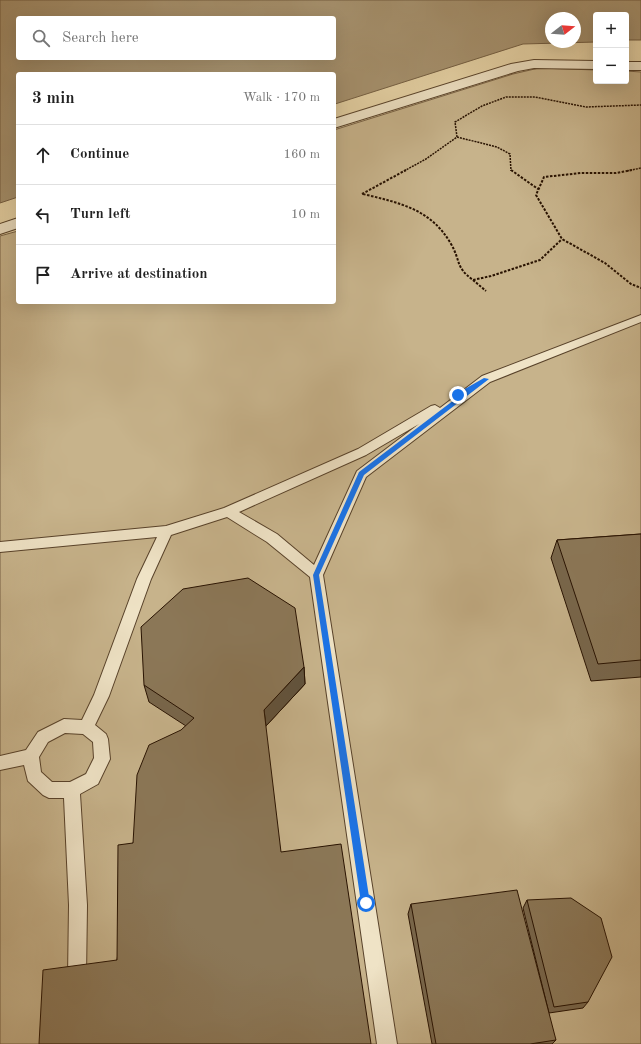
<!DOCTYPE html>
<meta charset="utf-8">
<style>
body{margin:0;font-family:"Old Standard TT",serif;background:#f6f6f6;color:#222}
.controls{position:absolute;right:12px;top:12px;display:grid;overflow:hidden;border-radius:4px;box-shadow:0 4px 16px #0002}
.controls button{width:36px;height:36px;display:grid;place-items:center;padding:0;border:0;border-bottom:1px solid #e0e0e0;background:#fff;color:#222;font:20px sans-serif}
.compass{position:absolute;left:545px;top:12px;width:36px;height:36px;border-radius:50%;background:#fff;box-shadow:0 4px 16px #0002;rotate:73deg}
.stop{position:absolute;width:12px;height:12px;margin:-9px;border:3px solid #1a73e8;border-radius:50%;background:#fff}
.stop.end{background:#1a73e8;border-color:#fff;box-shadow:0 1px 4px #0008}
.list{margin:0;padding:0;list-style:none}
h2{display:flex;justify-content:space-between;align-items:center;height:52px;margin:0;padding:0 16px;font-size:17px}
h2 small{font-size:13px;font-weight:400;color:#767676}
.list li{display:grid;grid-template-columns:26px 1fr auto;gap:12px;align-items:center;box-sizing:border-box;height:60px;padding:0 16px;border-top:1px solid #e0e0e0}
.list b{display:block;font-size:15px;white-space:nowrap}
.list em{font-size:13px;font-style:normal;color:#767676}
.icon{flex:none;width:22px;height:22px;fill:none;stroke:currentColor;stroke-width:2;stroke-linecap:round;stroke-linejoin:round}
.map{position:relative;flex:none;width:641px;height:1044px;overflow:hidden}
.search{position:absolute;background:#fff;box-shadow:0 4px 16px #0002;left:16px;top:16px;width:320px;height:44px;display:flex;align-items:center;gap:10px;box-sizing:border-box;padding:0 14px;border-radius:4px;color:#767676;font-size:15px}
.panel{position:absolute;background:#fff;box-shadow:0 4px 16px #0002;left:16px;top:72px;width:320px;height:232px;border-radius:4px}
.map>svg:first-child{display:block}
.green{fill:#c7b38b;stroke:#786246}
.water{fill:#a6926f;stroke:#745f43;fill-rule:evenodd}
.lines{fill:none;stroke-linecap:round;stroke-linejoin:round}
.lane-casing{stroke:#58422a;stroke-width:2}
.street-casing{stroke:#58422a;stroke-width:2}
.path-far1{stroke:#281201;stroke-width:1.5;stroke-dasharray:2 1;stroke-linecap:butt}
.path{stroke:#281201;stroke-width:2;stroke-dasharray:2.5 1.5;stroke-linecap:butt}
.lane{fill:#efe3c6;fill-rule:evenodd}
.street{fill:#efe3c6;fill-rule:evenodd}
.wall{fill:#78664b;stroke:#281201}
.shaded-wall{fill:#61533d;stroke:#281201}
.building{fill:#8b7757;stroke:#281201}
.route{fill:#1a73e8}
</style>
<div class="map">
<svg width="641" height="1044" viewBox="0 0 641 1044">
<rect width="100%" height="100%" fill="#e7d4a7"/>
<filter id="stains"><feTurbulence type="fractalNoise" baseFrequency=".005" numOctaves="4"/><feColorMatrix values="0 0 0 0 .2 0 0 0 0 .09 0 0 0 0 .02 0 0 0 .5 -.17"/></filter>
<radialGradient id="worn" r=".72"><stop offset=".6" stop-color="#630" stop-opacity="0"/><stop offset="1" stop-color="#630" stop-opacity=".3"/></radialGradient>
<path class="green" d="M539 68 596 70V81H626V71L641 72V1044H0V236L18 231V302H334V130L513 74Z"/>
<path class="water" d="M0 0H641V40H626V15H596V42L523 44 335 104 334 103V74H18V197L0 203ZM18 18H334V58H18ZM551 18H575V42H551Z"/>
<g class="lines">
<g class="lane-casing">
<path id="lane" d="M641 315V322L490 382 366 477 323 575 397 1044H377L310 577 267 542 227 517 171 535 151 579 109 696 95 725 106 734 108 739 110 759 98 784 80 794 87 905 86 977 83 983 77 986 71 983 68 977 69 905 64 798H49L43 795 28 781 24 765 0 770V756L26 750 38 732 64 719 82 720 94 695 137 579 157 537 0 552V542L166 526 224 508 358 449 431 406 435 405 440 408 482 376ZM419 424 357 471 314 565 277 534 239 512 366 455ZM65 733 83 734 93 742 94 758 86 774 70 782H52L41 772 39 757 48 742Z"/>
</g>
<g class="street-casing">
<path id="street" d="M534 60 596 61V69L534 68 518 71 334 128V119L511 64Z
M626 62H641V70H626Z
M18 218V228L0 234V224Z"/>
</g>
<path class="path-far1" d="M457 137 497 147 510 154 511 171
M404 171 426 159 457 137 455 122 482 106 506 97H535L586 107 641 105
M627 171 641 168"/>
<path class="path" d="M511 170 538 189
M632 170 616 173H581L544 177 536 195 562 239 605 263 631 284 641 288
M362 194 406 170
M363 194C400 203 431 209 451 244 461 261 455 267 473 280L491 276 540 260 562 239
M473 280 486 291"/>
<use href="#lane" class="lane"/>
<use href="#street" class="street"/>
</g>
<path class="wall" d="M641 534V677L591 681 551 558 557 540Z
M304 667 305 684 266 726 117 960 133 843 181 730 186 726 149 702 144 685Z
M527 900 588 1002 583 1008 549 1013 523 908Z
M411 904 556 1040 552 1044H432L408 914Z"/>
<path class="shaded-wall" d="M304 667 305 684 266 726 264 710Z"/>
<path class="building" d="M641 534V660L598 664 557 540Z
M248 578 295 608 304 667 264 710 281 852 341 844 371 1044H39L43 970 117 960 118 845 133 843 137 775 149 745 181 730 194 718 144 685 141 627 183 589Z
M517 890 556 1040 530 1044H436L411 904Z
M571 898 601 918 612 957 588 1002 554 1007 527 900Z"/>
<path class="route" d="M484 378 489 379 364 475 319 575 370 903 369 906 366 908 363 906 361 903 313 575 359 472 458 397 455 395 456 394Z"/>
<rect width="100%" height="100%" filter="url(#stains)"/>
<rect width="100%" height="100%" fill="url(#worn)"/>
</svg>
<div class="controls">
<button>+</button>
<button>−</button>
</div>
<svg class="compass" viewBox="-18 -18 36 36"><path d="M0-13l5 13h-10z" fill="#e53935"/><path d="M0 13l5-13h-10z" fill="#767676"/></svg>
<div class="stop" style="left:366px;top:903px"></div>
<div class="stop end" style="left:458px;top:395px"></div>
<div class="search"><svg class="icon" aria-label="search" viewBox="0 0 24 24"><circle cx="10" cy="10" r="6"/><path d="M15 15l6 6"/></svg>Search here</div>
<section class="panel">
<h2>3 min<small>Walk · 170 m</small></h2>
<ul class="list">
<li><svg class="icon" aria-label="ahead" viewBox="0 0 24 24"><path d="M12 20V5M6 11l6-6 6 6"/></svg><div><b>Continue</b></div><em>160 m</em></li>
<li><svg class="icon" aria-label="left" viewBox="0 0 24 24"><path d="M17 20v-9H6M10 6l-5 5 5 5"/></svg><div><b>Turn left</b></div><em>10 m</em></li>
<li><svg class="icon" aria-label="arrive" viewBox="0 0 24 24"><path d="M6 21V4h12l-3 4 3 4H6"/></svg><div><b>Arrive at destination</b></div></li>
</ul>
</section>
</div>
